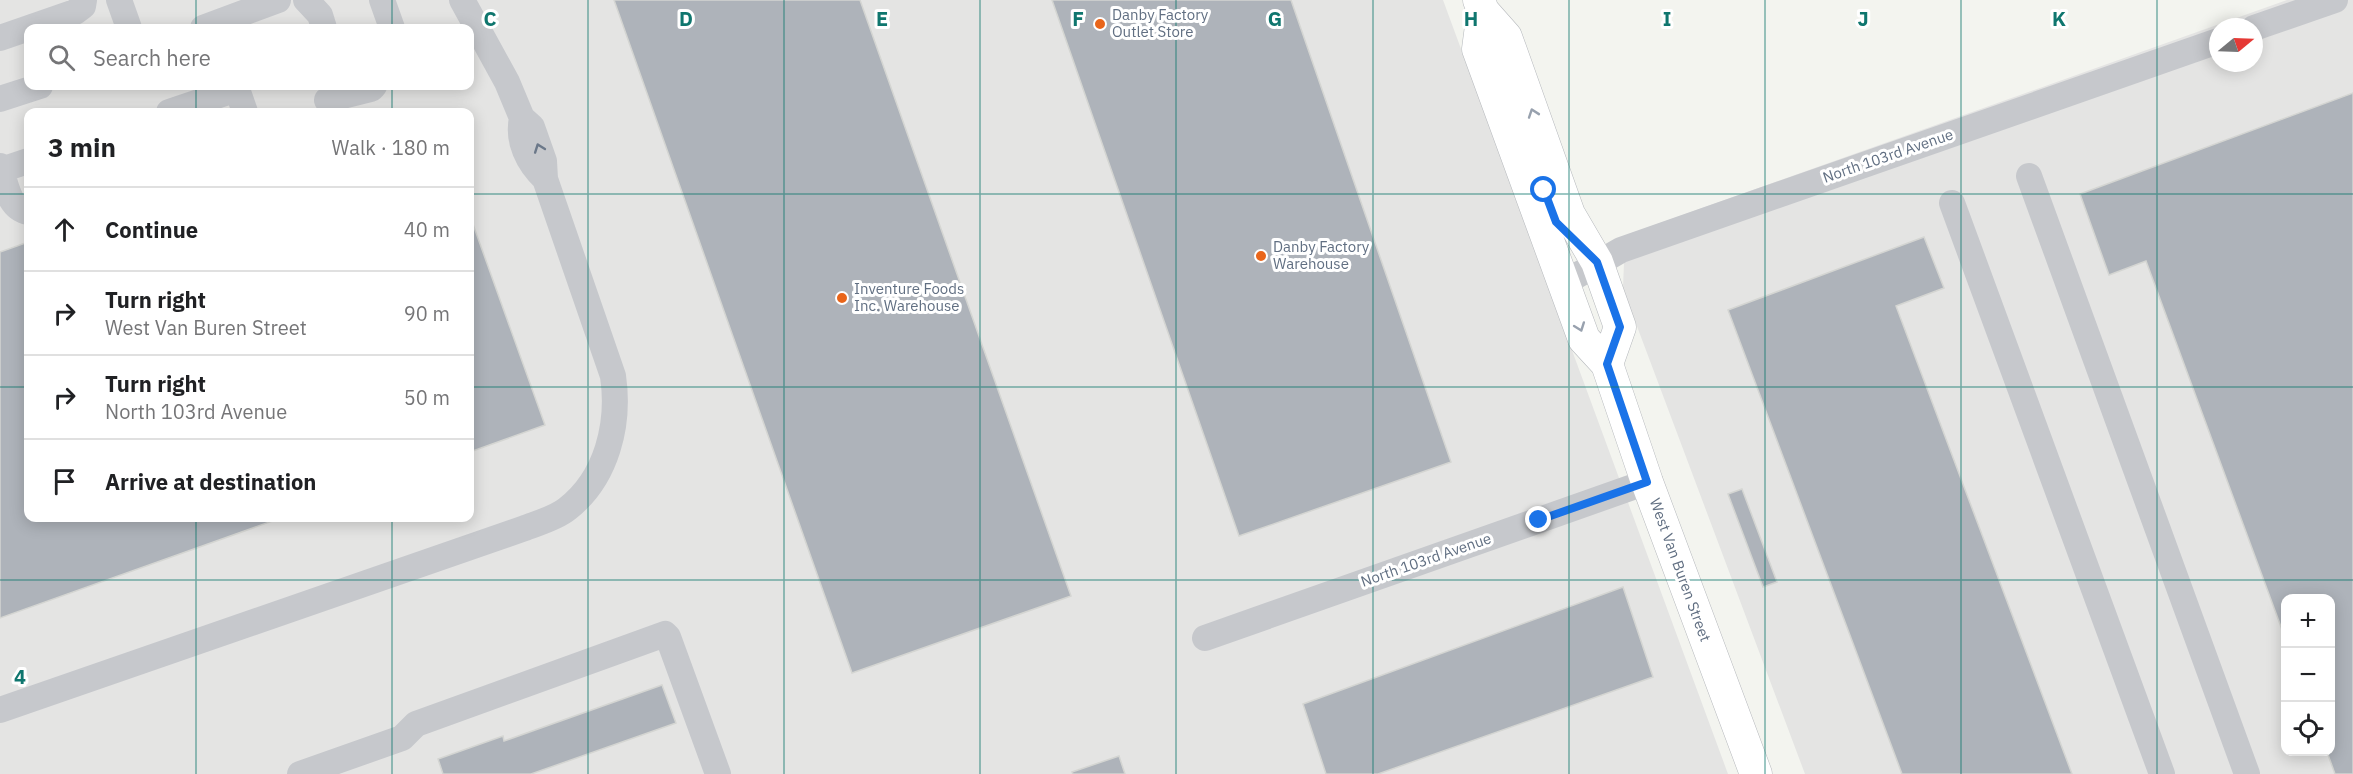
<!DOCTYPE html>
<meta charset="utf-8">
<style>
body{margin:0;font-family:"IBM Plex Sans",sans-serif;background:#f2f2f2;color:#202124}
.controls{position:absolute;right:18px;bottom:18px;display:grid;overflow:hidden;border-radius:12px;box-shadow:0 3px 15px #0003}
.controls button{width:54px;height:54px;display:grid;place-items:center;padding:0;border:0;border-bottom:2px solid #e0e0e0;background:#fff;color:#202124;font:30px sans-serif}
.compass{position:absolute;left:2209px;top:18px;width:54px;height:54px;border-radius:50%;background:#fff;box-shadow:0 3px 15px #0003;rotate:71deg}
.stop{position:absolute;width:18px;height:18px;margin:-14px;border:4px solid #1a73e8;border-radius:50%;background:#fff}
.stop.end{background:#1a73e8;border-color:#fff;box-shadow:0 2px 6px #0008}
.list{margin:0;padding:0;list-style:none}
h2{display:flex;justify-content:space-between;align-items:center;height:78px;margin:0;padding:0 24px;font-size:26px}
h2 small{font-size:20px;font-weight:400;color:#757577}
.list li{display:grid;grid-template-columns:39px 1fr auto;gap:18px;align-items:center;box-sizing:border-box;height:84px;padding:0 24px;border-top:2px solid #e0e0e0}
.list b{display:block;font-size:22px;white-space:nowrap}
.list p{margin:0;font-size:20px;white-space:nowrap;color:#757577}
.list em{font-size:20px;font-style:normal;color:#757577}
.icon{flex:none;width:33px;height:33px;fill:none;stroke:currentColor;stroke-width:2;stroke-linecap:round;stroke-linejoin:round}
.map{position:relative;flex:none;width:2353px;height:774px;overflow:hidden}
.search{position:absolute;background:#fff;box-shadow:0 3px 15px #0003;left:24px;top:24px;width:450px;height:66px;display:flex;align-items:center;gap:15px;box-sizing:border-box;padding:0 21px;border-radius:12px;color:#757577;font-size:22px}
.panel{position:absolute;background:#fff;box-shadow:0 3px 15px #0003;left:24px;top:108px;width:450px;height:414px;border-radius:12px}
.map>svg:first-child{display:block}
.built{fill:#e4e4e3;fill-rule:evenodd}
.building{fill:#aeb3ba;stroke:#d4d5d2;stroke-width:1.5}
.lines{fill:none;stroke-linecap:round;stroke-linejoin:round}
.major-casing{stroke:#b6b9bd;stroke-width:33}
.minor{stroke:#c6c8cc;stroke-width:26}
.major{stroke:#fff;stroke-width:32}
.oneway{stroke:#98a1ae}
.oneway2{stroke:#6b7889}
.route{stroke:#1a73e8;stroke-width:8}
.grid{fill:none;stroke:#0f766e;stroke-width:1.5;stroke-opacity:0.55}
.poi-dot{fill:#e9651a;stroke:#fff;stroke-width:2}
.labels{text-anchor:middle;stroke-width:6;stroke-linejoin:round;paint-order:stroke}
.poi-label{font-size:15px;fill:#616f82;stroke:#fff;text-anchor:start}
.street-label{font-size:15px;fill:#616f82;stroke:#fff}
.grid-label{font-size:20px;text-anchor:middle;font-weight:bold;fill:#0f766e;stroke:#fff;stroke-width:6;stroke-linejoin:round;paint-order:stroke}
</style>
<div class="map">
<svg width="2353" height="774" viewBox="0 0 2353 774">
<rect width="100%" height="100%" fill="#f3f4ef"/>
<path class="built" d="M0 0H1443L1728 774H0ZM28 28H470V86H28ZM28 112H470V518H28Z
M2287 0H2353V774H1805L1623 289 1624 262 1632 233ZM2218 27H2254V63H2218ZM2286 598H2330V752H2286Z"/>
<path class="building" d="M614 0H860L1071 596 852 673Z
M1052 0H1291L1451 462 1239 536Z
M2353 93V774H2335L2327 752H2331V598H2286L2284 635 2146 261 2109 275 2080 194Z
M470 216 545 425 470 452Z
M1924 237 1944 288 1896 306 2072 774H1902L1728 310Z
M28 242V518L278 519 0 618V252Z
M1742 489 1777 582 1763 587 1728 494Z
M1623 587 1653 677 1378 774H1326L1303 704Z
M662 685 676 723 531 774H443L438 759 503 736 504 741Z
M1119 756 1125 774H1073L1072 772Z"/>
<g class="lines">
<g class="major-casing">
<path id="major" d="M1479 0 1483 11 1506 37 1569 214 1597 262 1620 327 1607 364
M1483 11 1478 49 1584 339 1607 364 1647 482 1756 774"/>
</g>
<path class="minor" d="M119 0 129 28
M306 0 320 15 324 28
M382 0 392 28
M462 0 507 82 522 118 532 127 544 161 545 179C528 163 517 141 522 118
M203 28 278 0
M2254 28 2335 0
M0 38 75 12 83 6 84 0
M0 99 40 86
M327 100 371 89 374 86
M169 112 237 89 245 112
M0 166C6 184 8 208 28 212
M1 170 28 161
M2029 176 2247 774
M1952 203 2162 774
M1564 283 1621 250 2218 41
M1205 638 1647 482
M0 710 525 528C538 523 556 518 567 509 607 478 620 424 613 376L545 179
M300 774 402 738 416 724 665 634 668 637 718 774"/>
<use href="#major" class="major"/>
</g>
<defs><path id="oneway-chevron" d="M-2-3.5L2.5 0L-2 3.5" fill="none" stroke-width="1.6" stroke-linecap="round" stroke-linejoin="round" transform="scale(1.5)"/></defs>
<g class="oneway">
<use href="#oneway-chevron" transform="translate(1533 113) rotate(-109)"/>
<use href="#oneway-chevron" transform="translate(1580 327) rotate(70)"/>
</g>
<use class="oneway2" href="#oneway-chevron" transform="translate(539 148) rotate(-110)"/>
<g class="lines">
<path class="route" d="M1539 520 1647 482 1607 364 1620 327 1597 262 1556 222 1544 190"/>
</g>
<path class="grid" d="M196 0V28M392 0V28M588 0V774M784 0V774M980 0V774M1176 0V774M1373 0V774M1569 0V774M1765 0V774M1961 0V774M2157 0V774M196 86V112M392 86V112M0 194H28M470 194H2353M0 387H28M470 387H2353M196 518V774M392 518V774M0 580H2353"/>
<g class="poi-dot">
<circle cx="1100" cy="24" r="6"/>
<circle cx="1261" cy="256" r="6"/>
<circle cx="842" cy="298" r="6"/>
</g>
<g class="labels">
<g class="poi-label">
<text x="1112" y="20">Danby Factory<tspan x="1112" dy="17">Outlet Store</tspan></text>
<text x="1273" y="252">Danby Factory<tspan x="1273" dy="17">Warehouse</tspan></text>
<text x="854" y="294">Inventure Foods<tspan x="854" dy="17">Inc. Warehouse</tspan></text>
</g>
<g class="street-label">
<text transform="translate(1888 156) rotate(-19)" y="5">North 103rd Avenue</text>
<text transform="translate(1426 560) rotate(-19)" y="5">North 103rd Avenue</text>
<text transform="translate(1680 570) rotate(70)" y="5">West Van Buren Street</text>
</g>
</g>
<g class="grid-label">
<text x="490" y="26">C</text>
<text x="686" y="26">D</text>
<text x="882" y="26">E</text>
<text x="1078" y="26">F</text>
<text x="1275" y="26">G</text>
<text x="1471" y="26">H</text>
<text x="1667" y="26">I</text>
<text x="1863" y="26">J</text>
<text x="2059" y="26">K</text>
<text x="20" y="684">4</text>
</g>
</svg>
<div class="controls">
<button>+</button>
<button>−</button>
<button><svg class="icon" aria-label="locate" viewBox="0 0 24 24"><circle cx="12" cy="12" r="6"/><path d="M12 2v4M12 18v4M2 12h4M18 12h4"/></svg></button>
</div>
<svg class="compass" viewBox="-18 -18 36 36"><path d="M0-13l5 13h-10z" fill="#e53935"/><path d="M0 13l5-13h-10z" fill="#757577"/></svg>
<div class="stop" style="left:1544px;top:190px"></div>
<div class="stop end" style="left:1539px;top:520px"></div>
<div class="search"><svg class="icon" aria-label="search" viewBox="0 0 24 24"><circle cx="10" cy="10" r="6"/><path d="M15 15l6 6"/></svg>Search here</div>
<section class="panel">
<h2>3 min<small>Walk · 180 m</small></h2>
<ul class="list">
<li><svg class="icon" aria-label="ahead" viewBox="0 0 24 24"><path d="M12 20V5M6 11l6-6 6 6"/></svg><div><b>Continue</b></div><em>40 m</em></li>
<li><svg class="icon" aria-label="right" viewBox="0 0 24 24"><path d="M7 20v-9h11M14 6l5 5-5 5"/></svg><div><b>Turn right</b><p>West Van Buren Street</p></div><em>90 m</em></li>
<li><svg class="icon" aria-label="right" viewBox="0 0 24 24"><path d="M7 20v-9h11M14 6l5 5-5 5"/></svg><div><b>Turn right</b><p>North 103rd Avenue</p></div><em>50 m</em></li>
<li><svg class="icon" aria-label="arrive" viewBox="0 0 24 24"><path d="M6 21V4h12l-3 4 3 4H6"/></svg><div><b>Arrive at destination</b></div></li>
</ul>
</section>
</div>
